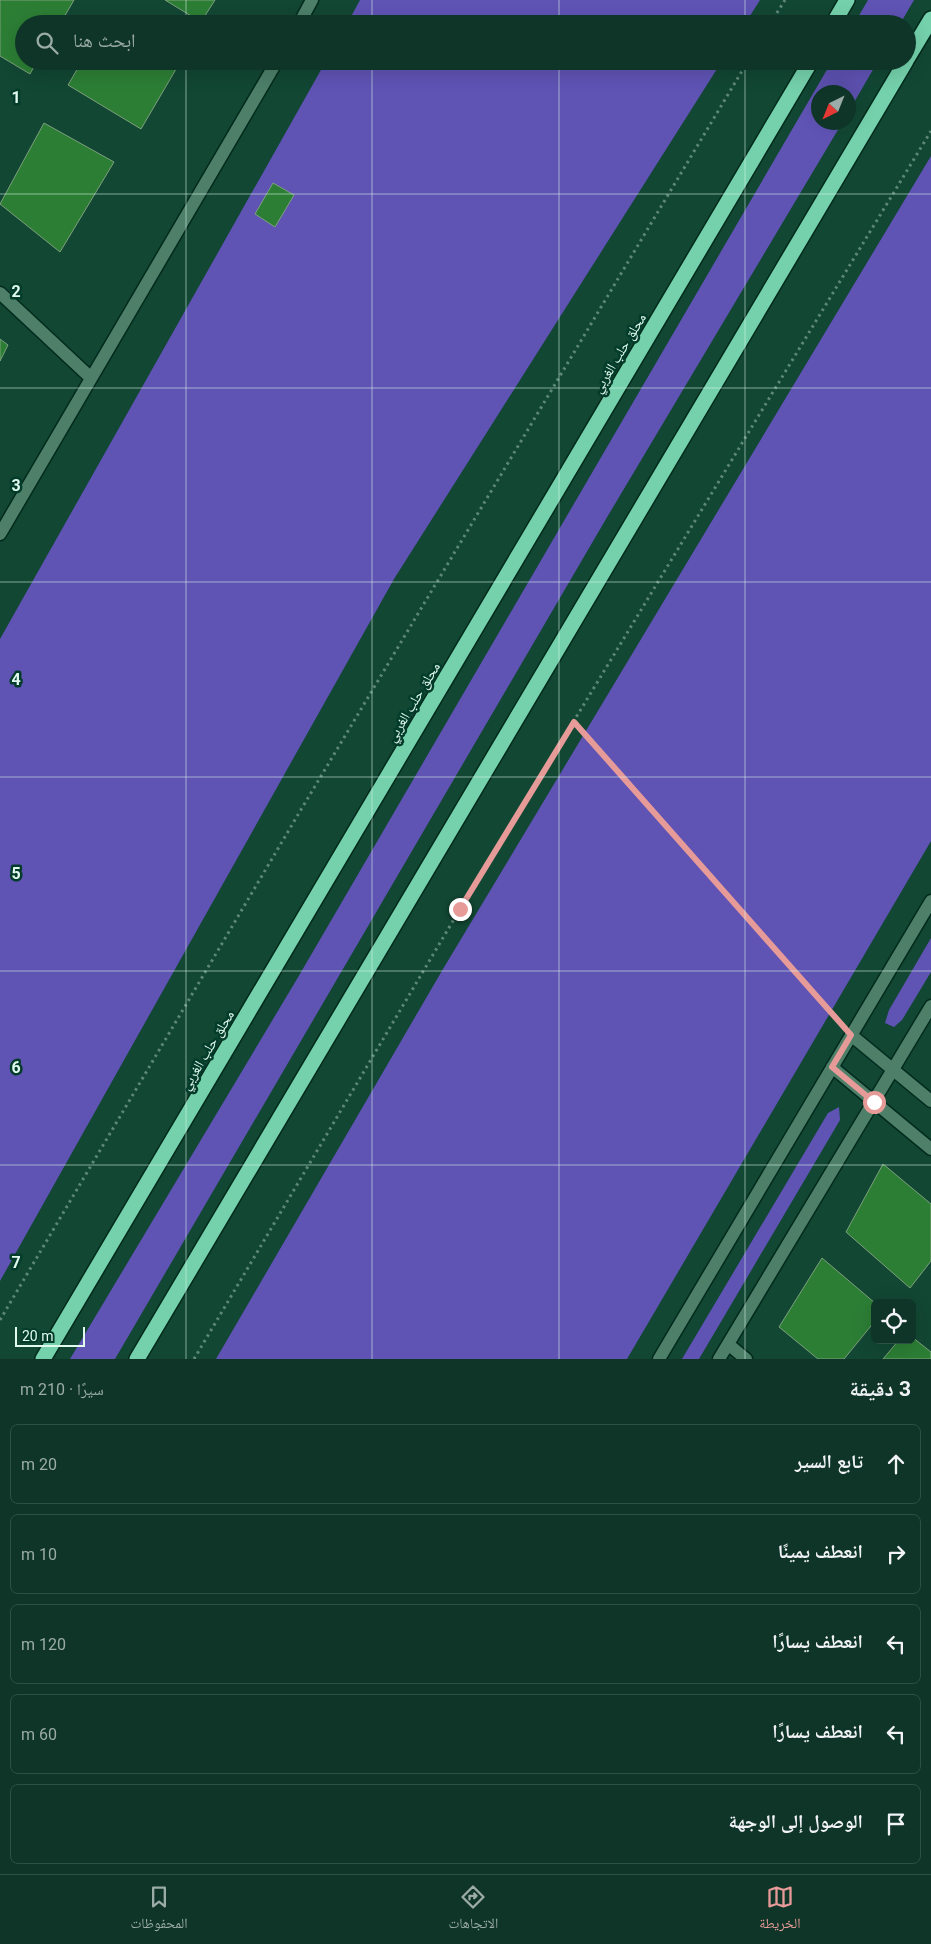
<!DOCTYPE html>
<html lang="ar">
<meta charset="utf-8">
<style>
body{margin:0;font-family:Roboto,"Noto Naskh Arabic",sans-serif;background:#1c4033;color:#f1f3f6;direction:rtl}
.controls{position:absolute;right:15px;bottom:15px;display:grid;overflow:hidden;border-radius:8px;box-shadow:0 5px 20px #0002}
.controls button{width:45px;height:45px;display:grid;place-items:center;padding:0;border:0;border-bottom:1px solid #2e5044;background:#0e3527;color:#f1f3f6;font:25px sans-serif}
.compass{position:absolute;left:811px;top:85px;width:45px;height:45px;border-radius:50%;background:#0e3527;box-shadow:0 5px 20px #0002;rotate:223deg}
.scale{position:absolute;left:15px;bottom:12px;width:70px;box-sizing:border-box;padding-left:5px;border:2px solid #e0faee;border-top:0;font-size:14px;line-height:18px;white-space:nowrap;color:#e0faee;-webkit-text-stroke:4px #033c2a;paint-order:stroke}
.stop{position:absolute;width:15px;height:15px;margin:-11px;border:4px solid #e69b98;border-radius:50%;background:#fff}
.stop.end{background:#e69b98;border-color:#fff;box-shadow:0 1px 5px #0008}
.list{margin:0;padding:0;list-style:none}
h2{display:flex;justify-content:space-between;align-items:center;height:65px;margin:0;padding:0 20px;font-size:21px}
h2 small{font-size:16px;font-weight:400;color:#9baba7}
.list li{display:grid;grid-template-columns:32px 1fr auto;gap:15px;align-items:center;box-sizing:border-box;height:80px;margin:0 10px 10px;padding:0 10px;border:1px solid #2e5044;border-radius:8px}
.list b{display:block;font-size:19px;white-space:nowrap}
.list em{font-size:16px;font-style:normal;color:#9baba7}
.icon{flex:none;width:28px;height:28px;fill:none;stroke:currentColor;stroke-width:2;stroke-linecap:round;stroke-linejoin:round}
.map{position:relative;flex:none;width:931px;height:1359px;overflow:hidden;direction:ltr}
.search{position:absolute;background:#0e3527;box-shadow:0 5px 20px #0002;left:15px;right:15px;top:15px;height:55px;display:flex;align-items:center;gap:12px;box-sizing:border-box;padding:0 18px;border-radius:28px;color:#9baba7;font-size:19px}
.sheet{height:515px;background:#0e3527}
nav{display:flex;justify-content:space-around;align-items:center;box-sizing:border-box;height:70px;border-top:1px solid #2e5044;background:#0e3527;font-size:14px;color:#9baba7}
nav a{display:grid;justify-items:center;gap:2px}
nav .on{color:#e69b98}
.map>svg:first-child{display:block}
.green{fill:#5f53b4}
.building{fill:#2c7e35;stroke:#7da07d}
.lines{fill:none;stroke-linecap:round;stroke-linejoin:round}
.minor-casing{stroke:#022b1d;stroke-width:15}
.highway-casing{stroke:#022b1d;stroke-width:18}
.path{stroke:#5d8878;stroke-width:3;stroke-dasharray:2.5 4;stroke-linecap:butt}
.minor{stroke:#4d7f69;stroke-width:12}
.highway{stroke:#74d1ab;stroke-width:15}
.route{stroke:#e69b98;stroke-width:6}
.grid{fill:none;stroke:#e0faee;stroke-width:1;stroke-opacity:0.55}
.labels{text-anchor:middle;stroke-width:5;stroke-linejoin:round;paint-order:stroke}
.street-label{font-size:14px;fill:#e0faee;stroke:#033c2a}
.grid-label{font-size:16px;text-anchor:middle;font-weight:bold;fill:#e0faee;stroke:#033c2a;stroke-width:5;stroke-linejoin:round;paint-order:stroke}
</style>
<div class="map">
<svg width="931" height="1359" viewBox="0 0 931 1359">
<rect width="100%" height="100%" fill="#124734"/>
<path class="green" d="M360 0H760L745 24H347Z
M868 0H914L900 24H854Z
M326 61H722L394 579 0 1281V639Z
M832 61H878L849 111 848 92H818V122L842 123 606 519 115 1359H70L297 979Z
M931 156V841L627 1359H216L443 969Z
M931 938V972L902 1020 894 1027 885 1023 889 1010Z
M839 1107 840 1120 699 1359H682L828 1113Z"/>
<path class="building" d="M0 0H74L60 24H24V61H37L30 74 0 56Z
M165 0H215L201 22Z
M82 61H175L179 64 141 129 68 85Z
M44 123 114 162 60 252 0 204Z
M273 183 294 195 275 227 255 214Z
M0 339 8 345 0 361Z
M883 1164 931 1204V1261L910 1288 846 1232Z
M822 1258 875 1303V1321L844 1359H818L779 1327Z
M912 1337 931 1352V1359H883L899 1340H912Z"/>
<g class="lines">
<g class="minor-casing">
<path id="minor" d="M299 24 312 0
M0 293 91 378
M0 534 277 61
M851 1035 931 1101
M832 1067 931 1149
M728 1344 746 1359
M659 1359 931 901
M719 1359 931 1006"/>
</g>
<g class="highway-casing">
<path id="highway" d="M833 24 847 0
M907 59 931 19
M43 1359 811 61
M137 1359 906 61"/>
</g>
<path class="path" d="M770 24 785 0
M574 722 839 1022
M0 1320 299 813 748 61
M194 1359 460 909 931 131"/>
<use href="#minor" class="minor"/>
<use href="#highway" class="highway"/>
</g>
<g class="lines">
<path class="route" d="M460 909 574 722 851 1035 832 1067 874 1102"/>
</g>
<path class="grid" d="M186 0V24M372 0V24M559 0V24M745 0V24M186 61V1359M372 61V1359M559 61V1359M745 61V1359M0 194H931M0 388H931M0 582H931M0 777H931M0 971H931M0 1165H931"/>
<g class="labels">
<g class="street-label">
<text transform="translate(619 353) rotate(-59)" y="5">محلق حلب الغربي</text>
<text transform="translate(413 702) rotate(-59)" y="5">محلق حلب الغربي</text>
<text transform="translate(207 1050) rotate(-59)" y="5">محلق حلب الغربي</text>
</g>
</g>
<g class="grid-label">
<text x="16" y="103">1</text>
<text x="16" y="297">2</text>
<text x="16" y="491">3</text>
<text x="16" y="685">4</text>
<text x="16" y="879">5</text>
<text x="16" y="1073">6</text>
<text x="16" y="1268">7</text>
</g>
</svg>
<div class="controls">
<button><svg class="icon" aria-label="locate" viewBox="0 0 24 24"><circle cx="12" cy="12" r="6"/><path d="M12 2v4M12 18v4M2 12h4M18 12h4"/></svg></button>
</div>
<svg class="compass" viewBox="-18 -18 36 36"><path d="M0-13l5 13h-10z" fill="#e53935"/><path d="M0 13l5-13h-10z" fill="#9baba7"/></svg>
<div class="scale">20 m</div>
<div class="stop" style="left:874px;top:1102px"></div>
<div class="stop end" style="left:460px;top:909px"></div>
<div class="search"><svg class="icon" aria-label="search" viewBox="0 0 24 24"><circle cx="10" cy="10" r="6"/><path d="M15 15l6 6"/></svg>ابحث هنا</div>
</div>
<section class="sheet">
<h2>3 دقيقة<small>سيرًا · 210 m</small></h2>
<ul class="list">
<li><svg class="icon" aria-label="ahead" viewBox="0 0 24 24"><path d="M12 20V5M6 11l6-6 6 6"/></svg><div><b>تابع السير</b></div><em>20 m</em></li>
<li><svg class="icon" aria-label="right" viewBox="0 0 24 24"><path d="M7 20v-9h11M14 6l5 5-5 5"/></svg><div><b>انعطف يمينًا</b></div><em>10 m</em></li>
<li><svg class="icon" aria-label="left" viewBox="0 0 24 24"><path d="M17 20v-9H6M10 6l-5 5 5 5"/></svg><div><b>انعطف يسارًا</b></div><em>120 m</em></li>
<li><svg class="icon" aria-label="left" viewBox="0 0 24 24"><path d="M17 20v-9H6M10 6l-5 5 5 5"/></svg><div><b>انعطف يسارًا</b></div><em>60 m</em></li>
<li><svg class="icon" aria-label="arrive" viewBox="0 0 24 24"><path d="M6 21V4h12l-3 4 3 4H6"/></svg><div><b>الوصول إلى الوجهة</b></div></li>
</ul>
</section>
<nav>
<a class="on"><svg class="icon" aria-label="map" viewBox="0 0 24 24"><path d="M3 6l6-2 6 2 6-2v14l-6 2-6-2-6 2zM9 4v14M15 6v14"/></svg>الخريطة</a>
<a><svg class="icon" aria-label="directions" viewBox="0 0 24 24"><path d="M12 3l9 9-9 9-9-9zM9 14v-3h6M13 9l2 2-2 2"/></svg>الاتجاهات</a>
<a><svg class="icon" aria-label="saved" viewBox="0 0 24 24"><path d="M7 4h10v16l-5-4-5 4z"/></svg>المحفوظات</a>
</nav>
